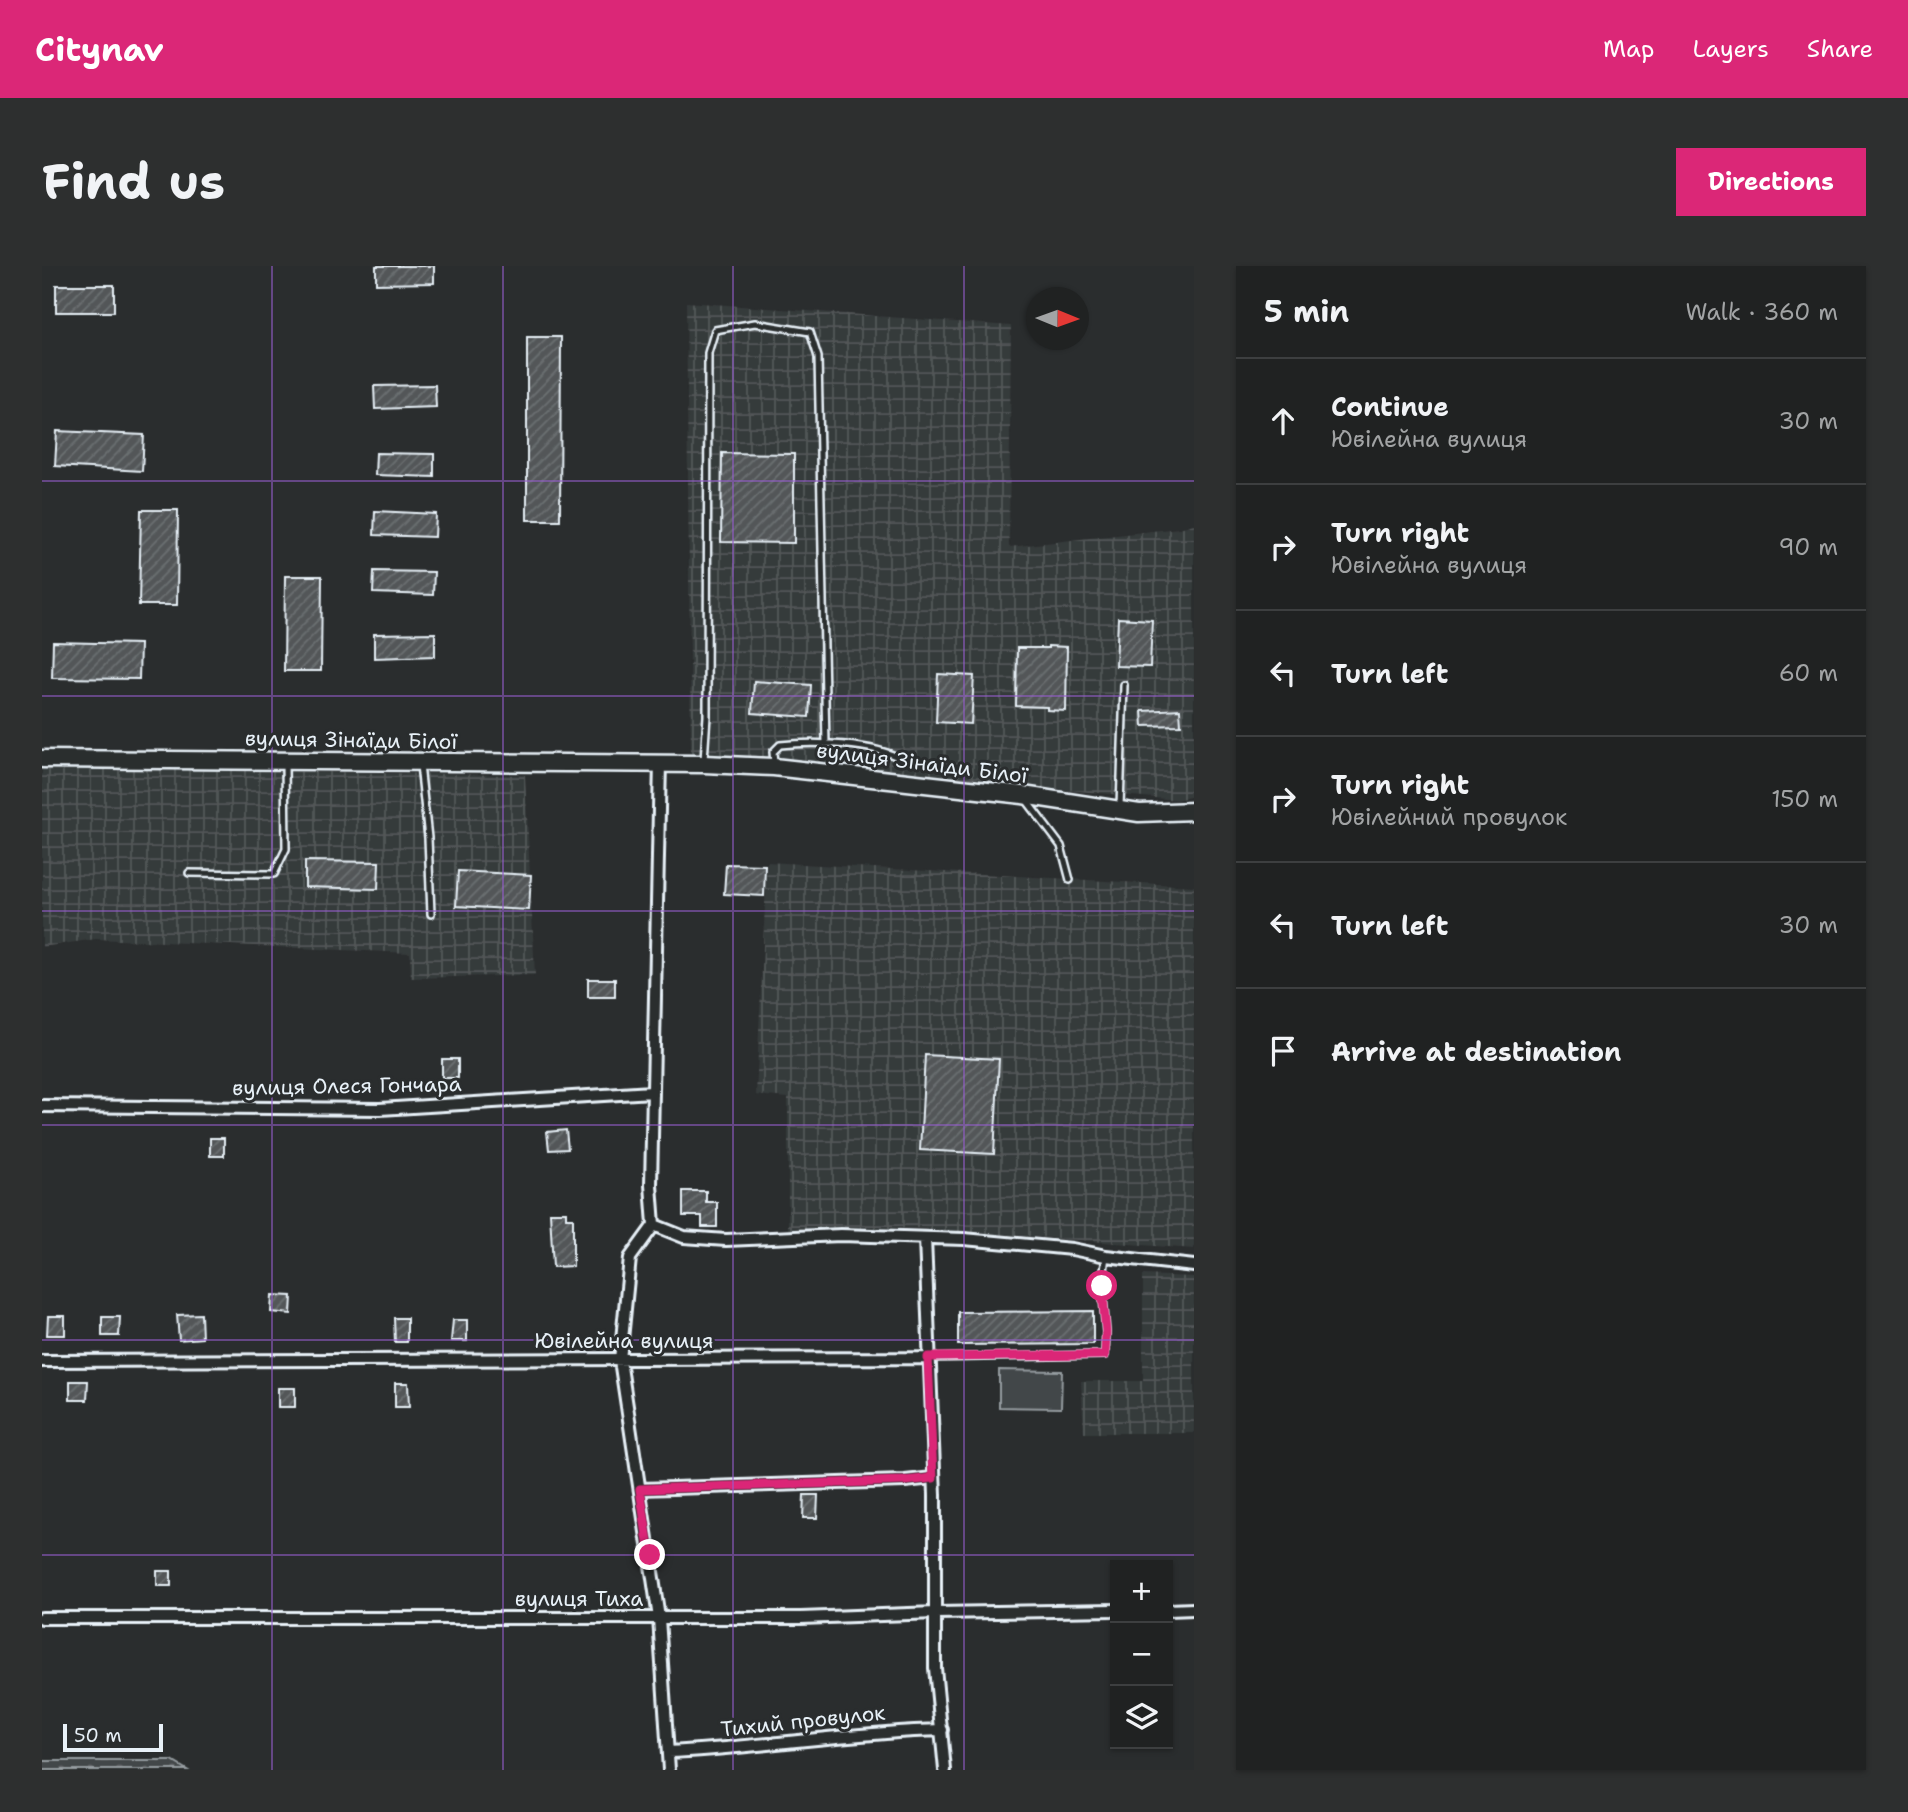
<!DOCTYPE html>
<meta charset="utf-8">
<style>
body{margin:0;font-family:"Shantell Sans",sans-serif;background:#2d2f2f;color:#f1f3f6}
.controls{position:absolute;right:21px;bottom:21px;display:grid;overflow:hidden;border-radius:0px;box-shadow:0 2px 5px #0004}
.controls button{width:63px;height:63px;display:grid;place-items:center;padding:0;border:0;border-bottom:2px solid #3d3f40;background:#202222;color:#f1f3f6;font:35px sans-serif}
.compass{position:absolute;left:984px;top:21px;width:63px;height:63px;border-radius:50%;background:#202222;box-shadow:0 2px 5px #0004;rotate:91deg}
.scale{position:absolute;left:21px;bottom:18px;width:100px;box-sizing:border-box;padding-left:7px;border:4px solid #e8f1f8;border-top:0;font-size:19px;line-height:24px;white-space:nowrap;color:#e8f1f8;-webkit-text-stroke:5px #2a2d2e;paint-order:stroke}
.stop{position:absolute;width:21px;height:21px;margin:-16px;border:5px solid #db2777;border-radius:50%;background:#fff}
.stop.end{background:#db2777;border-color:#fff;box-shadow:0 2px 7px #0008}
.list{margin:0;padding:0;list-style:none}
h2{display:flex;justify-content:space-between;align-items:center;height:91px;margin:0;padding:0 28px;font-size:30px}
h2 small{font-size:23px;font-weight:400;color:#a2a4a5}
.list li{display:grid;grid-template-columns:46px 1fr auto;gap:21px;align-items:center;box-sizing:border-box;height:126px;padding:0 28px;border-top:2px solid #3d3f40}
.list b{display:block;font-size:26px;white-space:nowrap}
.list p{margin:0;font-size:23px;white-space:nowrap;color:#a2a4a5}
.list em{font-size:23px;font-style:normal;color:#a2a4a5}
.icon{flex:none;width:38px;height:38px;fill:none;stroke:currentColor;stroke-width:2;stroke-linecap:round;stroke-linejoin:round}
.map{position:relative;flex:none;width:1152px;height:1504px;overflow:hidden;border-radius:0px}
header{display:flex;align-items:center;gap:42px;box-sizing:border-box;height:98px;padding:0 35px;background:#db2777;color:#fff}
header strong{font-size:33px}
nav{display:flex;gap:38px;margin-inline-start:auto;font-size:24px}
.intro{display:flex;align-items:center;justify-content:space-between;box-sizing:border-box;height:168px;padding:0 42px}
h1{margin:0;font-size:49px}
.button{padding:18px 32px;border-radius:0px;background:#db2777;color:#fff;font-size:24px;font-weight:700}
main{display:flex;gap:42px;padding:0 42px}
aside{flex:1;background:#202222;border-radius:0px;box-shadow:0 2px 5px #0004}
.map>svg:first-child{display:block}
.industrial{fill:url(#industrial-grid)}
.cemetery{fill:url(#cemetery-stones);stroke:#959ca0;stroke-width:2}
.pitch{fill:#424648;stroke:#959ca0;stroke-width:2}
.building{fill:url(#building-hatch);stroke:#e8f1f8;stroke-width:2}
.lines{fill:none;stroke-linecap:round;stroke-linejoin:round}
.lane-casing{stroke:#e8f1f8;stroke-width:10}
.street-casing{stroke:#e8f1f8;stroke-width:16}
.secondary-casing{stroke:#e8f1f8;stroke-width:21}
.lane{stroke:#2a2d2e;stroke-width:5}
.street{stroke:#2a2d2e;stroke-width:10}
.secondary{stroke:#2a2d2e;stroke-width:16}
.route{stroke:#db2777;stroke-width:9}
.grid{fill:none;stroke:#965dcd;stroke-width:2;stroke-opacity:0.55}
.labels{text-anchor:middle;stroke-width:6;stroke-linejoin:round;paint-order:stroke}
.street-label{font-size:21px;fill:#e8f1f8;stroke:#2a2d2e}
</style>
<header>
<strong>Citynav</strong>
<nav><a>Map</a><a>Layers</a><a>Share</a></nav>
</header>
<div class="intro"><h1>Find us</h1><a class="button">Directions</a></div>
<main>
<div class="map">
<svg width="1152" height="1504" viewBox="0 0 1152 1504">
<defs>
<pattern id="industrial-grid" width="8" height="8" patternUnits="userSpaceOnUse" patternTransform="scale(1.75)"><rect width="8" height="8" fill="#363a3b"/><path d="M0 4h8M4 0v8" fill="none" stroke="#535758"/></pattern>
<pattern id="cemetery-stones" width="16" height="16" patternUnits="userSpaceOnUse" patternTransform="scale(1.75)"><rect width="16" height="16" fill="#424648"/><path d="M2 7V4a2 2 0 0 1 4 0v3zM10 15v-3a2 2 0 0 1 4 0v3z" fill="#5d6163"/></pattern>
<pattern id="building-hatch" width="6" height="6" patternUnits="userSpaceOnUse" patternTransform="scale(1.75)"><rect width="6" height="6" fill="#535759"/><path d="M-1 1l2-2M0 6l6-6M5 7l2-2" fill="none" stroke="#6c7072"/></pattern>
</defs>
<rect width="100%" height="100%" fill="#2a2d2e"/>
<filter id="ink" filterUnits="userSpaceOnUse"><feTurbulence type="fractalNoise" baseFrequency=".0143" numOctaves="2"/><feDisplacementMap in="SourceGraphic" scale="14" xChannelSelector="R" yChannelSelector="G"/><feConvolveMatrix kernelMatrix="1 2 1 2 8 2 1 2 1" color-interpolation-filters="sRGB"/></filter>
<g filter="url(#ink)">
<path class="industrial" d="M644 36 969 60 967 281 1137 262 1152 258V530L1135 534 649 490Z
M0 502 483 509 493 709 369 712 368 687 54 673 0 681Z
M725 596 1152 620V983L876 962 746 964V832L714 829Z
M1101 1009 1152 1011V1167H1042L1039 1115H1101Z"/>
<path class="cemetery" d="M0 1495H130L145 1504H0Z"/>
<path class="pitch" d="M957 1104 1020 1105 1019 1142 957 1141Z"/>
<path class="building" d="M334 0H392V17L334 18Z
M14 19H72V46H14Z
M485 71H519L518 254H485Z
M393 119 394 141 333 143 332 120Z
M15 165 102 169 100 205 13 200Z
M334 187 392 188V211L333 209Z
M680 187 752 188V277L679 276Z
M99 244H136L135 339H97Z
M333 245 394 248 393 271 332 269Z
M332 305 392 306 391 329 331 327Z
M243 310H280L279 405H242Z
M1076 352 1110 354 1108 401 1074 400Z
M393 367V390L332 392V368Z
M11 376 98 378 97 413 10 412Z
M1006 380 1025 381 1024 445 1005 444V441L974 440 975 382H1006Z
M896 408 932 410 929 458 894 456Z
M712 415 769 419 767 451 710 447Z
M1138 443 1139 459 1101 460 1100 445Z
M263 595 337 596 336 623 263 621Z
M684 598 723 599 722 630 682 628Z
M416 605 489 609 487 644 414 640Z
M546 713H573V731H546Z
M883 789 957 793 952 888 878 884Z
M400 793H416V812H400Z
M524 864 526 883 507 884 505 866Z
M168 872H182V890H168Z
M641 925H664V936H675V961H660V950H641Z
M508 946H524V952H531V1000L511 1001Z
M230 1029 250 1030 249 1048 229 1046Z
M1051 1045V1078L916 1079V1046Z
M159 1048 160 1072 137 1074 135 1049Z
M6 1050H23V1069H5Z
M60 1051H78L77 1070H60Z
M352 1052H365V1076H353Z
M411 1054H425V1075H409Z
M28 1115H46L45 1134H28Z
M353 1117H366L367 1141H353Z
M236 1122H253V1141H236Z
M762 1229H776L775 1252H761Z
M115 1305H129V1320H115Z"/>
<g class="lines">
<g class="lane-casing">
<path id="lane" d="M662 494 665 450 666 87 673 64 713 57 768 66 776 91 784 478
M732 497 731 486 738 479C770 475 833 477 861 494
M378 499 386 572 389 648
M985 535 1019 580 1028 614
M1078 541 1082 419
M147 607 232 608 244 583 243 496
M886 1092 1063 1089 1064 1066 1060 1020 1064 990"/>
</g>
<g class="street-casing">
<path id="street" d="M0 840 338 843 610 826
M612 959 588 992 578 1094 617 1352 627 1504
M612 959 642 971 684 974 799 969 922 973 1030 983 1064 990 1152 1000
M612 959 609 919 618 496
M883 972 893 1229V1402L903 1504
M0 1095 886 1092
M598 1223 863 1215 891 1212
M1126 1344 1152 1343
M0 1352H759L894 1347 1073 1344
M626 1486C717 1482 808 1466 900 1464"/>
</g>
<g class="secondary-casing">
<path id="secondary" d="M0 493 662 498 732 501 981 529 1097 547 1152 545"/>
</g>
<use href="#lane" class="lane"/>
<use href="#street" class="street"/>
<use href="#secondary" class="secondary"/>
</g>
</g>
<g class="lines" filter="url(#ink)">
<path class="route" d="M608 1289 598 1223 863 1215 891 1212 886 1091 1063 1089 1064 1066 1060 1020"/>
</g>
<path class="grid" d="M230 0V1504M461 0V1504M691 0V1504M922 0V1504M0 215H1152M0 430H1152M0 645H1152M0 859H1152M0 1074H1152M0 1289H1152"/>
<g class="labels">
<g class="street-label">
<text transform="translate(309 474) rotate(1)" y="7">вулиця Зінаїди Білої</text>
<text transform="translate(880 497) rotate(7)" y="7">вулиця Зінаїди Білої</text>
<text transform="translate(305 820) rotate(-1)" y="7">вулиця Олеся Гончара</text>
<text x="582" y="1082">Ювілейна вулиця</text>
<text x="537" y="1340">вулиця Тиха</text>
<text transform="translate(761 1455) rotate(-6)" y="7">Тихий провулок</text>
</g>
</g>
</svg>
<div class="controls">
<button>+</button>
<button>−</button>
<button><svg class="icon" aria-label="layers" viewBox="0 0 24 24"><path d="M12 4l9 5-9 5-9-5zM3 14l9 5 9-5"/></svg></button>
</div>
<svg class="compass" viewBox="-18 -18 36 36"><path d="M0-13l5 13h-10z" fill="#e53935"/><path d="M0 13l5-13h-10z" fill="#a2a4a5"/></svg>
<div class="scale">50 m</div>
<div class="stop" style="left:1060px;top:1020px"></div>
<div class="stop end" style="left:608px;top:1289px"></div>
</div>
<aside>
<h2>5 min<small>Walk · 360 m</small></h2>
<ul class="list">
<li><svg class="icon" aria-label="ahead" viewBox="0 0 24 24"><path d="M12 20V5M6 11l6-6 6 6"/></svg><div><b>Continue</b><p>Ювілейна вулиця</p></div><em>30 m</em></li>
<li><svg class="icon" aria-label="right" viewBox="0 0 24 24"><path d="M7 20v-9h11M14 6l5 5-5 5"/></svg><div><b>Turn right</b><p>Ювілейна вулиця</p></div><em>90 m</em></li>
<li><svg class="icon" aria-label="left" viewBox="0 0 24 24"><path d="M17 20v-9H6M10 6l-5 5 5 5"/></svg><div><b>Turn left</b></div><em>60 m</em></li>
<li><svg class="icon" aria-label="right" viewBox="0 0 24 24"><path d="M7 20v-9h11M14 6l5 5-5 5"/></svg><div><b>Turn right</b><p>Ювілейний провулок</p></div><em>150 m</em></li>
<li><svg class="icon" aria-label="left" viewBox="0 0 24 24"><path d="M17 20v-9H6M10 6l-5 5 5 5"/></svg><div><b>Turn left</b></div><em>30 m</em></li>
<li><svg class="icon" aria-label="arrive" viewBox="0 0 24 24"><path d="M6 21V4h12l-3 4 3 4H6"/></svg><div><b>Arrive at destination</b></div></li>
</ul>
</aside>
</main>
